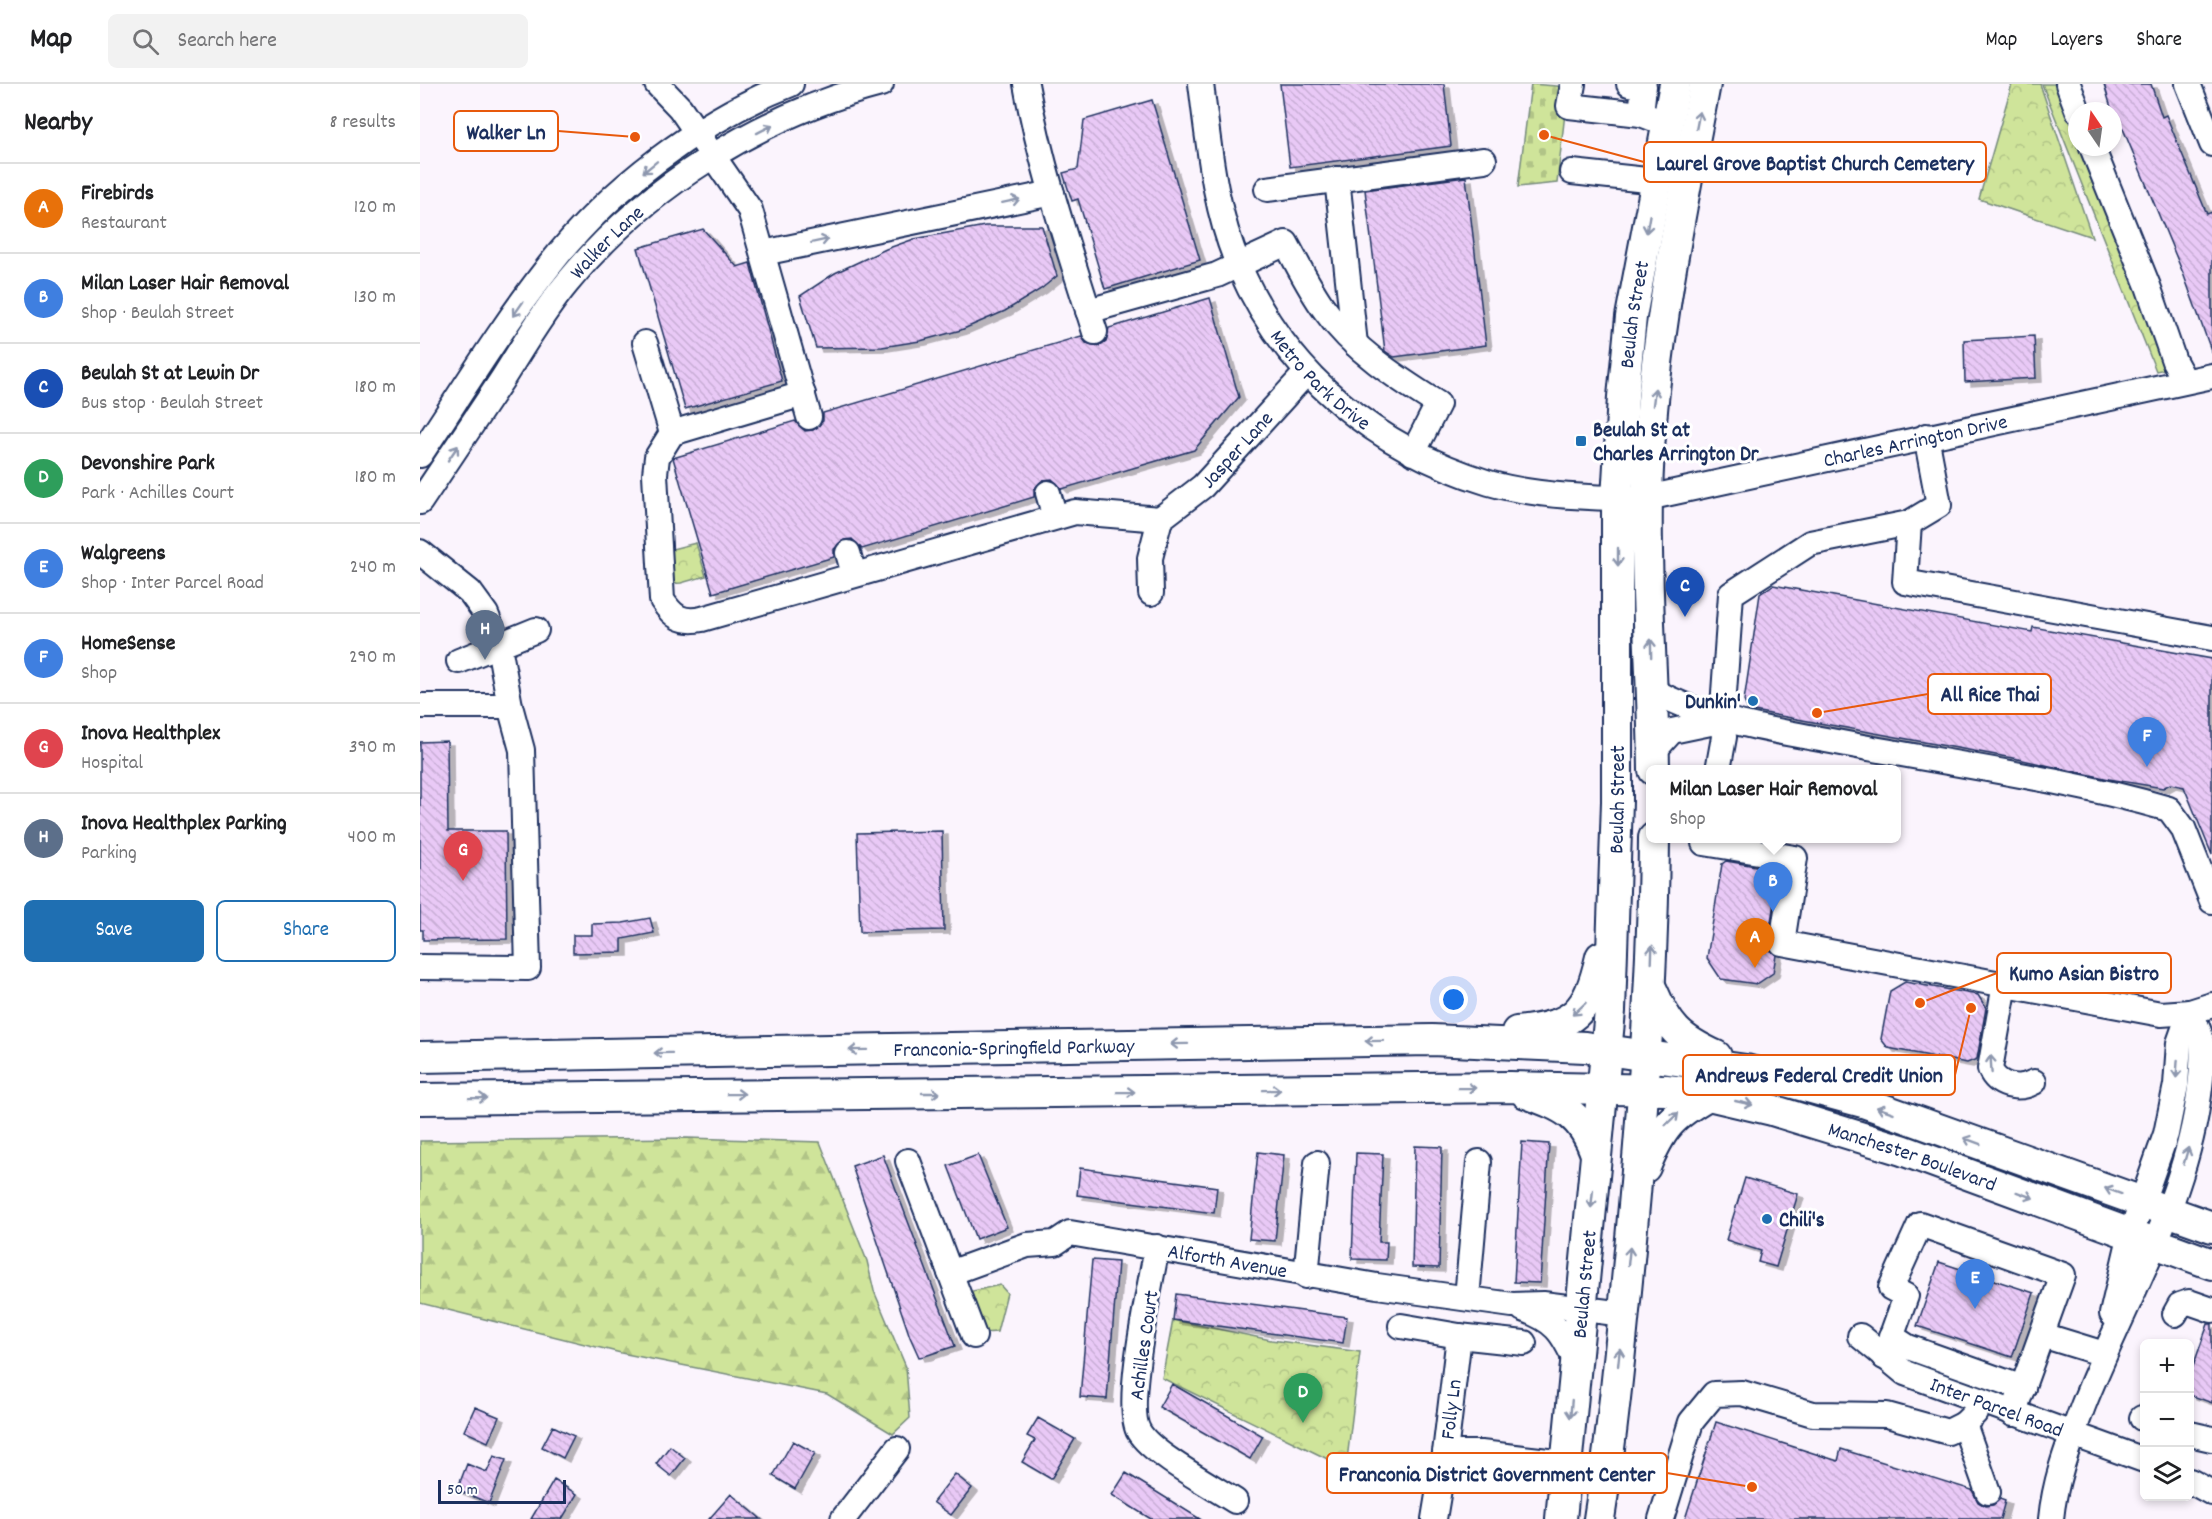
<!DOCTYPE html>
<meta charset="utf-8">
<style>
body{margin:0;font-family:Dekko,sans-serif;background:#f2f2f2;color:#202124}
.controls{position:absolute;right:18px;bottom:18px;display:grid;overflow:hidden;border-radius:9px;box-shadow:0 3px 9px #0003}
.controls button{width:54px;height:54px;display:grid;place-items:center;padding:0;border:0;border-bottom:2px solid #e0e0e0;background:#fff;color:#202124;font:30px sans-serif}
.compass{position:absolute;left:1648px;top:18px;width:54px;height:54px;border-radius:50%;background:#fff;box-shadow:0 3px 9px #0003;rotate:347deg}
.scale{position:absolute;left:18px;bottom:15px;width:128px;box-sizing:border-box;padding-left:6px;border:3px solid #1b2f5e;border-top:0;font-size:16px;line-height:21px;white-space:nowrap;color:#1b2f5e;-webkit-text-stroke:4px #fff;paint-order:stroke}
.you{position:absolute;left:1034px;top:916px;width:21px;height:21px;margin:-15px;border:4px solid #fff;border-radius:50%;background:#1a73e8;box-shadow:0 0 0 9px #1a73e833}
.badge{display:grid;place-items:center;width:39px;height:39px;border-radius:50%;background:#1f6fb2;color:#fff;font-size:20px;font-weight:700}
.pin{position:absolute;translate:-50% -50px;filter:drop-shadow(0 2px 3px #0008)}
.pin::after{content:'';position:absolute;top:32px;width:21px;height:18px;background:inherit;clip-path:polygon(0 0,100% 0,50% 100%)}
.popup{position:absolute;left:1226px;top:681px;width:255px;height:78px;box-sizing:border-box;display:grid;place-content:center;border-radius:9px;background:#fff;filter:drop-shadow(0 2px 4px #0005);font-size:20px;white-space:nowrap;color:#757577}
.popup b{font-size:22px;color:#202124}
.popup::after{content:'';position:absolute;left:50%;top:100%;margin-left:-12px;border:12px solid transparent;border-top-color:#fff}
.list{margin:0;padding:0;list-style:none}
h2{display:flex;justify-content:space-between;align-items:center;height:78px;margin:0;padding:0 24px;font-size:26px}
h2 small{font-size:20px;font-weight:400;color:#757577}
.list li{display:grid;grid-template-columns:39px 1fr auto;gap:18px;align-items:center;box-sizing:border-box;height:90px;padding:0 24px;border-top:2px solid #e0e0e0}
.list b{display:block;font-size:22px;white-space:nowrap}
.list p{margin:0;font-size:20px;white-space:nowrap;color:#757577}
.list em{font-size:20px;font-style:normal;color:#757577}
.actions{display:flex;gap:12px;padding:18px 24px}
.actions a{flex:1;padding:14px 0;border:2px solid #1f6fb2;border-radius:9px;text-align:center;font-size:21px;color:#1f6fb2}
.actions .main{background:#1f6fb2;color:#fff}
.icon{flex:none;width:33px;height:33px;fill:none;stroke:currentColor;stroke-width:2;stroke-linecap:round;stroke-linejoin:round}
.map{position:relative;flex:none;width:1792px;height:1435px;overflow:hidden}
header{display:flex;align-items:center;gap:36px;box-sizing:border-box;height:84px;padding:0 30px;background:#fff;border-bottom:2px solid #e0e0e0}
header strong{font-size:28px}
nav{display:flex;gap:33px;margin-inline-start:auto;font-size:21px}
.search{width:420px;height:54px;background:#f2f2f2;display:flex;align-items:center;gap:15px;box-sizing:border-box;padding:0 21px;border-radius:9px;color:#757577;font-size:22px}
main{display:flex}
aside{flex:1;background:#fff}
.map>svg:first-child{display:block}
.forest{fill:url(#forest-firs);stroke:#758a7c;stroke-width:1.5}
.cemetery{fill:url(#cemetery-stones);stroke:#758a7c;stroke-width:1.5}
.park{fill:url(#park-crowns);stroke:#758a7c;stroke-width:1.5}
.building{fill:url(#building-back-hatch);stroke:#1b2f5e;stroke-width:1.5;filter:url(#shadow)}
.lines{fill:none;stroke-linecap:round;stroke-linejoin:round}
.minor-casing{stroke:#1b2f5e;stroke-width:28}
.major-casing{stroke:#1b2f5e;stroke-width:34}
.minor{stroke:#fff;stroke-width:24}
.major{stroke:#fff;stroke-width:30}
.oneway{stroke:#8d97ae}
.poi-dot{fill:#1f6fb2;stroke:#fff;stroke-width:2}
.labels{text-anchor:middle;stroke-width:6;stroke-linejoin:round;paint-order:stroke}
.street-label{font-size:21px;fill:#1b2f5e;stroke:#fff}
.poi-label{font-size:21px;font-weight:bold;fill:#1b2f5e;stroke:#fff;text-anchor:start}
.leader{fill:none;stroke:#e8590c;stroke-width:2}
.callout-dot{fill:#e8590c;stroke:#fff;stroke-width:2}
.callout{fill:#fff;stroke:#e8590c;stroke-width:2}
.callout-label{font-size:22px;text-anchor:middle;font-weight:bold;fill:#1b2f5e}
</style>
<header>
<strong>Map</strong>
<div class="search"><svg class="icon" aria-label="search" viewBox="0 0 24 24"><circle cx="10" cy="10" r="6"/><path d="M15 15l6 6"/></svg>Search here</div>
<nav><a>Map</a><a>Layers</a><a>Share</a></nav>
</header>
<main>
<aside>
<h2>Nearby<small>8 results</small></h2>
<ul class="list">
<li><span class="badge" style="background:#e8710a">A</span><div><b>Firebirds</b><p>Restaurant</p></div><em>120 m</em></li>
<li><span class="badge" style="background:#3f7fe0">B</span><div><b>Milan Laser Hair Removal</b><p>Shop · Beulah Street</p></div><em>130 m</em></li>
<li><span class="badge" style="background:#1a4fb4">C</span><div><b>Beulah St at Lewin Dr</b><p>Bus stop · Beulah Street</p></div><em>180 m</em></li>
<li><span class="badge" style="background:#2e9e5b">D</span><div><b>Devonshire Park</b><p>Park · Achilles Court</p></div><em>180 m</em></li>
<li><span class="badge" style="background:#3f7fe0">E</span><div><b>Walgreens</b><p>Shop · Inter Parcel Road</p></div><em>240 m</em></li>
<li><span class="badge" style="background:#3f7fe0">F</span><div><b>HomeSense</b><p>Shop</p></div><em>290 m</em></li>
<li><span class="badge" style="background:#e0444e">G</span><div><b>Inova Healthplex</b><p>Hospital</p></div><em>390 m</em></li>
<li><span class="badge" style="background:#5c6f8a">H</span><div><b>Inova Healthplex Parking</b><p>Parking</p></div><em>400 m</em></li>
</ul>
<div class="actions"><a class="main">Save</a><a>Share</a></div>
</aside>
<div class="map">
<svg width="1792" height="1435" viewBox="0 0 1792 1435">
<defs>
<pattern id="forest-firs" width="22" height="20" patternUnits="userSpaceOnUse" patternTransform="scale(1.5)"><rect width="22" height="20" fill="#cfe49a"/><path d="M5 1l3.5 6h-7zM16 11l3.5 6h-7z" fill="#b1c487"/></pattern>
<pattern id="cemetery-stones" width="16" height="16" patternUnits="userSpaceOnUse" patternTransform="scale(1.5)"><rect width="16" height="16" fill="#cfe49a"/><path d="M2 7V4a2 2 0 0 1 4 0v3zM10 15v-3a2 2 0 0 1 4 0v3z" fill="#b1c487"/></pattern>
<pattern id="park-crowns" width="20" height="18" patternUnits="userSpaceOnUse" patternTransform="scale(1.5)"><rect width="20" height="18" fill="#cfe49a"/><path d="M2 6a3 3 0 1 1 6 0M12 15a3 3 0 1 1 6 0" fill="none" stroke="#b1c487"/></pattern>
<pattern id="building-back-hatch" width="6" height="6" patternUnits="userSpaceOnUse" patternTransform="scale(1.5)"><rect width="6" height="6" fill="#e9c9f6"/><path d="M-1 5l2 2M0 0l6 6M5-1l2 2" fill="none" stroke="#c7add5"/></pattern>
<filter id="shadow"><feDropShadow dx="6" dy="4" stdDeviation="0" flood-color="#0004"/></filter>
</defs>
<rect width="100%" height="100%" fill="#fbf4fd"/>
<filter id="ink" filterUnits="userSpaceOnUse"><feTurbulence type="fractalNoise" baseFrequency=".0167" numOctaves="2"/><feDisplacementMap in="SourceGraphic" scale="12" xChannelSelector="R" yChannelSelector="G"/><feConvolveMatrix kernelMatrix="1 2 1 2 8 2 1 2 1" color-interpolation-filters="sRGB"/></filter>
<g filter="url(#ink)">
<path class="forest" d="M267 1054 400 1058 447 1177 454 1207 486 1283 490 1334 473 1350 407 1310 201 1269 0 1219V1057Z"/>
<path class="cemetery" d="M1111 0 1148 3 1137 99 1098 103Z"/>
<path class="park" d="M1592 0H1620L1672 153 1559 115Z
M1622 0H1655L1657 63H1680L1766 281 1736 287Z
M276 459 286 492 261 499 248 500V466Z
M580 1201 587 1209 577 1248 562 1249 548 1208Z
M753 1236 851 1256 940 1268 926 1384 742 1294Z"/>
<path class="building" d="M860 0H1024L1031 62 870 83Z
M1684 0H1731L1742 33 1746 31 1787 130 1792 128V269L1763 189 1696 28 1692 27Z
M732 16 780 176 685 205 658 115 652 117 643 89 658 85 664 36Z
M1046 93 1066 261 974 273 965 267 945 106Z
M565 142H622L637 192 621 205 585 227 541 246 500 257 462 263 396 264 380 212 415 189 466 165 494 155Z
M283 145 317 183 330 179 362 297 265 325 218 164Z
M790 214 819 313 774 366 642 405 632 395 623 396 614 405V413L442 465 432 455 424 456 414 465V473L293 509 253 374 375 337 385 347 393 346 403 337V329L661 252 666 259 679 262 686 257 689 244Z
M1614 252 1616 294 1545 298 1544 256Z
M1353 501 1612 548 1613 543 1792 575V771L1764 703 1750 700 1743 704 1689 695 1598 675 1328 626 1324 617 1340 510Z
M27 657 28 747H86L87 855 3 856V846H0V658Z
M522 747 524 846 440 848 437 749Z
M1306 777 1359 786 1348 857 1349 865 1356 871 1353 889 1337 900 1301 895 1287 874 1302 780Z
M230 834 234 849 202 855V868L153 869V851H172V840L203 839Z
M1485 898 1558 911 1566 924 1557 975 1547 979 1468 964 1461 955 1470 907Z
M1102 1058 1129 1060 1120 1199 1094 1198Z
M995 1062 1022 1063 1019 1184 992 1183Z
M838 1068 864 1071 855 1157 829 1155Z
M936 1069 963 1070 959 1158H967L966 1176 932 1175Z
M463 1071 535 1262 505 1272 499 1273 490 1253 432 1082Z
M558 1071 587 1143 556 1155 528 1082Z
M660 1084 797 1103 794 1129 657 1111Z
M1325 1094 1378 1110 1356 1183 1338 1178 1341 1167 1306 1156Z
M672 1176 698 1178 687 1315 660 1313Z
M1519 1178 1614 1209 1592 1273 1497 1242Z
M756 1210 927 1233 923 1259 753 1236Z
M1788 1240H1792V1319L1770 1311V1291Z
M752 1300 843 1352 830 1375 739 1323Z
M55 1323 79 1333 68 1358 44 1347Z
M618 1334 655 1355 631 1395 602 1378 615 1356 607 1352Z
M1296 1338 1418 1377 1421 1365 1552 1406 1558 1418 1565 1422 1573 1421 1580 1415 1585 1417 1580 1435H1265Z
M133 1342 154 1352 143 1374 122 1363Z
M373 1357 395 1369 375 1405 353 1392Z
M250 1362 265 1374 251 1392 236 1380Z
M74 1372 86 1376 69 1419 37 1406 47 1380 67 1388Z
M706 1389 780 1435H731L692 1411Z
M535 1390 552 1404 531 1431 513 1418Z
M134 1396 157 1410 142 1435H111Z
M311 1410 341 1435H289Z"/>
<g class="lines">
<g class="minor-casing">
<g id="minor">
<path d="M237 0 260 24 330 126 389 333"/>
<path d="M606 0C621 84 649 166 675 248"/>
<path id="s1" d="M781 0C789 61 794 125 819 182 866 291 956 364 1069 399 1114 412 1180 415 1227 414L1792 292"/>
<path d="M1153 0 1149 22 1221 30 1247 40"/>
<path d="M1209 0 1224 2 1221 30"/>
<path d="M1648 0 1658 27"/>
<path d="M1768 0 1792 60"/>
<path d="M1672 63 1728 202 1754 277 1765 297"/>
<path d="M1152 88 1236 97"/>
<path d="M917 95 935 260"/>
<path d="M847 105 1064 76"/>
<path d="M343 169 632 109"/>
<path d="M668 227 797 191 866 159C878 181 890 206 905 226 933 266 977 294 1018 320L993 369"/>
<path d="M225 259 252 349"/>
<path d="M383 310 252 349 237 373 235 390 242 516C253 533 262 539 282 535L655 428 740 435"/>
<path d="M0 371C42 308 82 242 129 182 189 105 279 36 371 0"/>
<path d="M628 409 635 433"/>
<path id="s2" d="M0 418C27 378 54 338 81 297 102 264 122 229 147 199 226 102 341 31 461 0"/>
<path id="s3" d="M740 435 783 402 886 289"/>
<path d="M1489 439 1519 421 1506 352"/>
<path d="M0 468 50 508 66 530 79 562 90 622 102 666 108 884 0 883"/>
<path d="M428 469 434 490"/>
<path d="M731 509 730 474 740 435"/>
<path d="M39 577 116 546"/>
<path d="M1232 606C1295 641 1362 647 1432 661 1538 681 1645 695 1749 725L1763 744 1792 817"/>
<path d="M0 622H90"/>
<path d="M1234 667 1252 647 1300 637"/>
<path d="M1298 686 1304 653 1302 637 1311 510 1390 459 1489 439 1485 498 1792 554"/>
<path d="M1285 754 1284 759 1375 774 1362 859 1741 930 1770 928 1792 921"/>
<path d="M1585 900 1570 985C1577 1002 1598 1007 1614 998"/>
<path d="M488 1077 554 1252"/>
<path d="M737 1163C731 1198 703 1323 719 1348 732 1370 792 1402 815 1417"/>
<path id="s4" d="M530 1189 607 1161 635 1159 650 1149 957 1202 1092 1221 1123 1220 1204 1230"/>
<path d="M886 1192 897 1079"/>
<path d="M1047 1214 1059 1078"/>
<path d="M1103 1225C1135 1237 1142 1247 1156 1278"/>
<path d="M1692 1230 1711 1149 1746 1050 1756 1001 1759 959 1770 928"/>
<path d="M1755 1230 1760 1221 1769 1218 1792 1226"/>
<path d="M981 1242 1039 1252 1104 1259"/>
<path d="M1622 1251 1684 1270"/>
<path id="s5" d="M1440 1252 1485 1289 1724 1376"/>
<path d="M1471 1252 1488 1263 1603 1304"/>
<path d="M1464 1273 1486 1212 1471 1204 1500 1140 1643 1191 1593 1330"/>
<path d="M1555 1329 1544 1340 1568 1408"/>
<path d="M1722 1334 1724 1335"/>
<path d="M1770 1350 1792 1355"/>
<path d="M1025 1369H1061L1146 1379"/>
<path d="M1770 1397 1792 1409"/>
<path d="M423 1435 477 1365"/>
<path id="s6" d="M1014 1435 1025 1369 1039 1252"/>
<path d="M1241 1435 1271 1338 1294 1310 1322 1309 1393 1330 1467 1331 1528 1348 1544 1340"/>
<path d="M1631 1435C1635 1394 1649 1360 1663 1322 1701 1225 1757 1134 1776 1030 1780 1007 1784 981 1782 958 1781 948 1774 937 1770 928"/>
</g>
</g>
<g class="major-casing">
<g id="major">
<path d="M1234 686C1233 595 1225 504 1227 413 1230 274 1259 136 1285 0"/>
<path d="M1232 906C1248 944 1259 955 1296 972"/>
<path d="M1097 948C1155 942 1168 929 1181 873"/>
<path id="s7" d="M0 973 1012 956 1165 963 1326 986 1443 1018 1792 1143"/>
<path d="M1106 1009C1144 1023 1162 1030 1176 1070"/>
<path id="s8" d="M0 1015 1089 1003 1246 1006 1288 1011 1352 1026 1482 1066 1792 1180"/>
<path d="M1225 1083C1241 1044 1251 1032 1288 1011"/>
<path id="s9" d="M1141 1435 1190 927 1197 717V415L1203 313 1211 233 1255 0"/>
<path d="M1179 1435C1192 1353 1200 1269 1208 1186 1222 1042 1233 899 1234 754"/>
</g>
</g>
<use href="#minor" class="minor"/>
<use href="#major" class="major"/>
</g>
<defs><path id="oneway-shaft" d="M-6 0H5M1.5-3L5.5 0L1.5 3" fill="none" stroke-width="1.6" stroke-linecap="round" stroke-linejoin="round" transform="scale(1.5)"/></defs>
<g class="oneway">
<use href="#oneway-shaft" transform="translate(1278 36) rotate(-79)"/>
<use href="#oneway-shaft" transform="translate(345 45) rotate(-27)"/>
<use href="#oneway-shaft" transform="translate(230 83) rotate(141)"/>
<use href="#oneway-shaft" transform="translate(591 117) rotate(-12)"/>
<use href="#oneway-shaft" transform="translate(1228 140) rotate(100)"/>
<use href="#oneway-shaft" transform="translate(400 157) rotate(-12)"/>
<use href="#oneway-shaft" transform="translate(98 225) rotate(125)"/>
<use href="#oneway-shaft" transform="translate(1234 313) rotate(-83)"/>
<use href="#oneway-shaft" transform="translate(33 369) rotate(-56)"/>
<use href="#oneway-shaft" transform="translate(1198 473) rotate(90)"/>
<use href="#oneway-shaft" transform="translate(1231 564) rotate(-91)"/>
<use href="#oneway-shaft" transform="translate(1232 870) rotate(-88)"/>
<use href="#oneway-shaft" transform="translate(1159 925) rotate(137)"/>
<use href="#oneway-shaft" transform="translate(954 957) rotate(179)"/>
<use href="#oneway-shaft" transform="translate(759 960) rotate(179)"/>
<use href="#oneway-shaft" transform="translate(438 966) rotate(179)"/>
<use href="#oneway-shaft" transform="translate(243 969) rotate(179)"/>
<use href="#oneway-shaft" transform="translate(1571 980) rotate(-94)"/>
<use href="#oneway-shaft" transform="translate(1757 985) rotate(94)"/>
<use href="#oneway-shaft" transform="translate(1047 1004) rotate(-1)"/>
<use href="#oneway-shaft" transform="translate(852 1006) rotate(-1)"/>
<use href="#oneway-shaft" transform="translate(706 1008) rotate(-1)"/>
<use href="#oneway-shaft" transform="translate(511 1009)"/>
<use href="#oneway-shaft" transform="translate(316 1010) rotate(-1)"/>
<use href="#oneway-shaft" transform="translate(58 1014) rotate(-1)"/>
<use href="#oneway-shaft" transform="translate(1324 1019) rotate(13)"/>
<use href="#oneway-shaft" transform="translate(1465 1026) rotate(-161)"/>
<use href="#oneway-shaft" transform="translate(1252 1035) rotate(-44)"/>
<use href="#oneway-shaft" transform="translate(1552 1057) rotate(-160)"/>
<use href="#oneway-shaft" transform="translate(1766 1072) rotate(-74)"/>
<use href="#oneway-shaft" transform="translate(1693 1107) rotate(-160)"/>
<use href="#oneway-shaft" transform="translate(1605 1111) rotate(20)"/>
<use href="#oneway-shaft" transform="translate(1172 1115) rotate(96)"/>
<use href="#oneway-shaft" transform="translate(1209 1172) rotate(-84)"/>
<use href="#oneway-shaft" transform="translate(1199 1273) rotate(-84)"/>
<use href="#oneway-shaft" transform="translate(1151 1325) rotate(95)"/>
</g>
</g>
<g class="poi-dot">
<rect x="1155" y="351" width="12" height="12" rx="3"/>
<circle cx="1333" cy="617" r="6"/>
<circle cx="1347" cy="1135" r="6"/>
</g>
<g class="labels">
<g class="street-label">
<text dy="7" stroke="none"><textPath href="#s2" startOffset="321">Walker Lane</textPath></text>
<text dy="7" stroke="none"><textPath href="#s9" startOffset="1208">Beulah Street</textPath></text>
<text dy="7" stroke="none"><textPath href="#s1" startOffset="328">Metro Park Drive</textPath></text>
<text dy="7" stroke="none"><textPath href="#s1" startOffset="962">Charles Arrington Drive</textPath></text>
<text dy="7" stroke="none"><textPath href="#s3" startOffset="104">Jasper Lane</textPath></text>
<text dy="7" stroke="none"><textPath href="#s9" startOffset="722">Beulah Street</textPath></text>
<text dy="7" stroke="none"><textPath href="#s7" startOffset="594">Franconia-Springfield Parkway</textPath></text>
<text dy="7" stroke="none"><textPath href="#s8" startOffset="1502">Manchester Boulevard</textPath></text>
<text dy="7" stroke="none"><textPath href="#s4" startOffset="288">Alforth Avenue</textPath></text>
<text dy="7" stroke="none"><textPath href="#s9" startOffset="236">Beulah Street</textPath></text>
<text transform="translate(723 1261) rotate(-82)" y="7">Achilles Court</text>
<text dy="7" stroke="none"><textPath href="#s5" startOffset="156">Inter Parcel Road</textPath></text>
<text dy="7" stroke="none"><textPath href="#s6" startOffset="111">Folly Ln</textPath></text>
</g>
<g class="poi-label">
<text x="1173" y="352">Beulah St at<tspan x="1173" dy="24">Charles Arrington Dr</tspan></text>
<text x="1321" y="624" text-anchor="end">Dunkin'</text>
<text x="1359" y="1142">Chili's</text>
</g>
</g>
<path class="leader" d="M215 53L138 47M1124 51L1224 78M1397 629L1508 610M1500 919L1577 889M1551 924L1535 991M1332 1403L1247 1389"/>
<g class="callout-dot">
<circle cx="215" cy="53" r="6"/>
<circle cx="1124" cy="51" r="6"/>
<circle cx="1397" cy="629" r="6"/>
<circle cx="1500" cy="919" r="6"/>
<circle cx="1551" cy="924" r="6"/>
<circle cx="1332" cy="1403" r="6"/>
</g>
<g class="callout">
<rect x="34" y="27" width="104" height="40" rx="6"/>
<rect x="1224" y="58" width="342" height="40" rx="6"/>
<rect x="1508" y="590" width="123" height="40" rx="6"/>
<rect x="1577" y="869" width="174" height="40" rx="6"/>
<rect x="1263" y="971" width="272" height="40" rx="6"/>
<rect x="907" y="1369" width="340" height="40" rx="6"/>
</g>
<g class="callout-label">
<text x="86" y="55">Walker Ln</text>
<text x="1395" y="86">Laurel Grove Baptist Church Cemetery</text>
<text x="1570" y="617">All Rice Thai</text>
<text x="1664" y="896">Kumo Asian Bistro</text>
<text x="1399" y="998">Andrews Federal Credit Union</text>
<text x="1077" y="1397">Franconia District Government Center</text>
</g>
</svg>
<div class="controls">
<button>+</button>
<button>−</button>
<button><svg class="icon" aria-label="layers" viewBox="0 0 24 24"><path d="M12 4l9 5-9 5-9-5zM3 14l9 5 9-5"/></svg></button>
</div>
<svg class="compass" viewBox="-18 -18 36 36"><path d="M0-13l5 13h-10z" fill="#e53935"/><path d="M0 13l5-13h-10z" fill="#757577"/></svg>
<div class="scale">50 m</div>
<div class="you"></div>
<div class="pin badge" style="left:1335px;top:884px;background:#e8710a">A</div>
<div class="pin badge" style="left:1353px;top:828px;background:#3f7fe0">B</div>
<div class="popup"><b>Milan Laser Hair Removal</b>Shop</div>
<div class="pin badge" style="left:1265px;top:533px;background:#1a4fb4">C</div>
<div class="pin badge" style="left:883px;top:1339px;background:#2e9e5b">D</div>
<div class="pin badge" style="left:1555px;top:1225px;background:#3f7fe0">E</div>
<div class="pin badge" style="left:1727px;top:683px;background:#3f7fe0">F</div>
<div class="pin badge" style="left:43px;top:797px;background:#e0444e">G</div>
<div class="pin badge" style="left:65px;top:576px;background:#5c6f8a">H</div>
</div>
</main>
